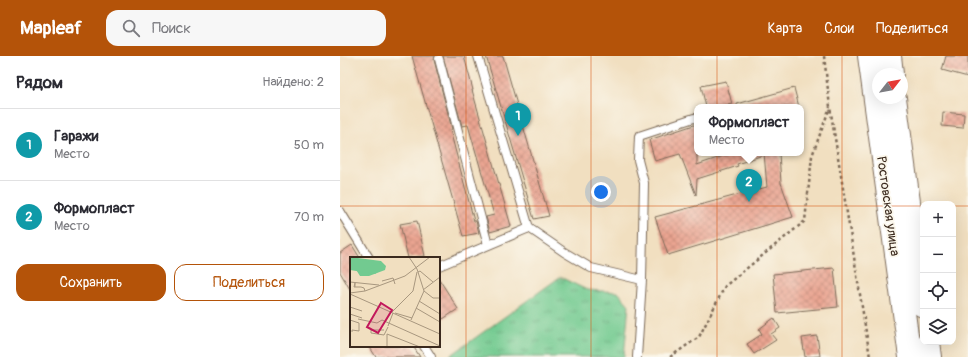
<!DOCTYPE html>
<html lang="ru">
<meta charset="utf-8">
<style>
body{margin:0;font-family:Pangolin,sans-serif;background:#f7f7f7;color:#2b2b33}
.controls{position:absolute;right:12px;bottom:12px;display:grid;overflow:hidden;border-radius:8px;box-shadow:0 4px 16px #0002}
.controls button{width:36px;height:36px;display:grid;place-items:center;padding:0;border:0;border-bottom:1px solid #e1e1e2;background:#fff;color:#2b2b33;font:20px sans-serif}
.compass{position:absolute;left:532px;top:12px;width:36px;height:36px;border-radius:50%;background:#fff;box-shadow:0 4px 16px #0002;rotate:59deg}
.you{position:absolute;left:261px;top:136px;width:14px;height:14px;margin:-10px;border:3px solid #fff;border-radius:50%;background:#1a73e8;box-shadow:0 0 0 6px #1a73e833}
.badge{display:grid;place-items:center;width:26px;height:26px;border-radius:50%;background:#b45309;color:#fff;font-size:13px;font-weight:700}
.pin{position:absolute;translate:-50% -33px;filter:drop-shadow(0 1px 2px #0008)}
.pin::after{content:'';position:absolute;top:21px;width:14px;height:12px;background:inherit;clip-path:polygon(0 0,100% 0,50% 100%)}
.popup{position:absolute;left:354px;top:48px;width:110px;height:52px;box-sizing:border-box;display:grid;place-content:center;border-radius:8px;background:#fff;filter:drop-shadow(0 1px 3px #0005);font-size:13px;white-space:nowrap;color:#7c7c81}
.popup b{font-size:15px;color:#2b2b33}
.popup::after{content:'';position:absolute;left:50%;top:100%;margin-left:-8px;border:8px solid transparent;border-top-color:#fff}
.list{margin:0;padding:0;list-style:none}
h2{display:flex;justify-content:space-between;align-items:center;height:52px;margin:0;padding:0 16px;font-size:17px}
h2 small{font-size:13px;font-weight:400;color:#7c7c81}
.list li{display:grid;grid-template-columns:26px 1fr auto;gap:12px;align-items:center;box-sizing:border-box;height:72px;padding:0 16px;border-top:1px solid #e1e1e2}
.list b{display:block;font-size:15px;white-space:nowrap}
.list p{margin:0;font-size:13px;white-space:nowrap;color:#7c7c81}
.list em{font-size:13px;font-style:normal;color:#7c7c81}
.actions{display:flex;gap:8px;padding:12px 16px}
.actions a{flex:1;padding:9px 0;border:1px solid #b45309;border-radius:12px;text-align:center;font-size:14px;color:#b45309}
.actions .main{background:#b45309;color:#fff}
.icon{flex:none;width:22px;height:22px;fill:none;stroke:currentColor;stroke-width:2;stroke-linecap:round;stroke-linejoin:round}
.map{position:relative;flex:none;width:628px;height:301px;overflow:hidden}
header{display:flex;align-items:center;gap:24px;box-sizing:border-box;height:56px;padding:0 20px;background:#b45309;color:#fff}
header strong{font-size:19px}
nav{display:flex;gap:22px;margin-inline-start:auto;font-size:14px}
.search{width:280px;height:36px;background:#f7f7f7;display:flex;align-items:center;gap:10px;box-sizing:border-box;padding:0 14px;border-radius:12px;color:#7c7c81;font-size:15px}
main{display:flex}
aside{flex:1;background:#fff}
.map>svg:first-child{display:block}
.grass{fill:url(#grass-tufts);stroke:#567a57}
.building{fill:url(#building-cross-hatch)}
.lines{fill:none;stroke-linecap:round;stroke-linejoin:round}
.lane-casing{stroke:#7b6957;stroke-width:10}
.highway-casing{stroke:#7b6957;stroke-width:24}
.path{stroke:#7b6957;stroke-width:2.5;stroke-dasharray:3 3;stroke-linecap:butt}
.lane{stroke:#fff;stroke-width:8}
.highway{stroke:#fff;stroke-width:22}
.grid{fill:none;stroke:#d7540e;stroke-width:1;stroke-opacity:0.55}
.labels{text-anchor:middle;stroke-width:3.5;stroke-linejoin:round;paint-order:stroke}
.street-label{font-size:13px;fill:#3b2a1e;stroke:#fbf7ec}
.inset-road{fill:none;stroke:#a8977f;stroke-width:1}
.view{fill:#c2185b;fill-opacity:0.15;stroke:#c2185b;stroke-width:2}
.inset-edge{fill:none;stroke:#3b2a1e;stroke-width:2}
</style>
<header>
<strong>Mapleaf</strong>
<div class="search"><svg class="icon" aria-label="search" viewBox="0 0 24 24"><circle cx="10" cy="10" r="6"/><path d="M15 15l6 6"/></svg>Поиск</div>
<nav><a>Карта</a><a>Слои</a><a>Поделиться</a></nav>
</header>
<main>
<aside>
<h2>Рядом<small>Найдено: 2</small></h2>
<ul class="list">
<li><span class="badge" style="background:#0f9aa8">1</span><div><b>Гаражи</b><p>Место</p></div><em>50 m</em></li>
<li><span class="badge" style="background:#0f9aa8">2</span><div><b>Формопласт</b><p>Место</p></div><em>70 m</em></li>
</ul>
<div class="actions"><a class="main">Сохранить</a><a>Поделиться</a></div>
</aside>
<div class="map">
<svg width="628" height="301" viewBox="0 0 628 301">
<defs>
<pattern id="grass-tufts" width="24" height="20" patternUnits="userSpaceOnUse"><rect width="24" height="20" fill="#72ca90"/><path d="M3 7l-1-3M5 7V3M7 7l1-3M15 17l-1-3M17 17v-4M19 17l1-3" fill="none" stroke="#5fa475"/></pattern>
<pattern id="building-cross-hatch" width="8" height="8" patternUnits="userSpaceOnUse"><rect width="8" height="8" fill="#eaa491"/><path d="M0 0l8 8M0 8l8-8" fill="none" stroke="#bf8676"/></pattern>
</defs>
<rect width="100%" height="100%" fill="#fbf7ec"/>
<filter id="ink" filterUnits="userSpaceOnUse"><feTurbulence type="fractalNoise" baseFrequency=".025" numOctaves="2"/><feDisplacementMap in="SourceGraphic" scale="8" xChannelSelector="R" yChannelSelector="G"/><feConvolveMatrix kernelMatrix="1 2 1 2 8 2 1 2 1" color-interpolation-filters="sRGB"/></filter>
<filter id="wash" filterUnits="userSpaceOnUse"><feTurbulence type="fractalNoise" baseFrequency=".012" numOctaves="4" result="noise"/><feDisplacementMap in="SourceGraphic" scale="16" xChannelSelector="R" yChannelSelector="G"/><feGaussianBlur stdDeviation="0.9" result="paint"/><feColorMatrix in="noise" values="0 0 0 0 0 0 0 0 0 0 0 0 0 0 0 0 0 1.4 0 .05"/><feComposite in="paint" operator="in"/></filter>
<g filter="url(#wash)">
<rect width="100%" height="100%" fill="#f1dfc0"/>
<path class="grass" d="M220 221 247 234 278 236 289 249 284 301H110V300Z"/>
<g id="blocks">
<path class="building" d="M72 0H95L94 4 112 73 110 74 134 165H136L139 177 123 180Z
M103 0H124L133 34H132L171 170 150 176 146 161 154 159 128 69 122 70Z
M146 0H163L209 160 194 163Z
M606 0H628V21L602 14Z
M386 25 392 48 378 51H366L361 30Z
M454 32 459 51H397V48Z
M603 56 624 58 623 72 602 70Z
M357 68V109L392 97H423V99L397 108 398 110 357 123 356 139 340 98 315 105 309 84Z
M424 97H439L441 127 453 161 328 199 315 161 427 131Z
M77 165 85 200 68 202 60 168Z
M12 189 20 202H11V235L0 216V197Z
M494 212 498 251 437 257 433 218Z
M99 223 118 253 103 263 99 256Z
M434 262 440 272 431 278 436 284 414 298 407 288 422 278 419 273Z
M477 280 480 300 465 301 462 282Z
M29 290H73L80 301H36Z"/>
</g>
</g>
<g filter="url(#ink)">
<use href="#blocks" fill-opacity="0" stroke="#7b6957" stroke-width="1"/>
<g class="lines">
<g class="lane-casing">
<path id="lane" d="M138 0 189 172 224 196 251 212 302 224 297 301
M99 3 148 189
M0 155 29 202
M99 210 189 172
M302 224 304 127 298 104 299 80 354 62
M84 290 91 301"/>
</g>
<g class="highway-casing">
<path id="highway" d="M529 0 570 301
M550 0 552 18
M555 42 583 250
M588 286 590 301"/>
</g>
<path class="path" d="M484 0 490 51 530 301
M330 301 359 281 385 230 465 165 472 100 490 51"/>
<use href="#lane" class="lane"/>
<use href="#highway" class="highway"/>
</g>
</g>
<path class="grid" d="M126 0V301M251 0V301M377 0V301M502 0V301M0 150H583M613 150H628"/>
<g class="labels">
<g class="street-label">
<text transform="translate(549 150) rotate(82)" y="5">Ростовская улица</text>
</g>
</g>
<g transform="translate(10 201)">
<rect width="90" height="90" fill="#f1dfc0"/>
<path d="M0 0 31 4 36 9 35 13 19 19H10L5 11 0 10Z" fill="#72ca90"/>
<path d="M11 2 19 5 13 10 15 13 28 6 33 8V11L25 17 0 13V3Z" fill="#72ca90"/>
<path class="inset-road" d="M59 0 67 12 74 34 83 41H90M68 15 70 14 83 25M32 24 43 21 45 27M0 25 29 28M5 30V26L4 30H11L14 31 15 34M73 33 90 20M0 36 15 34 55 19 80 0M0 37 90 77M69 44 90 57M0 50 12 54M66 51 90 65M42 55 63 34 67 15M45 56 62 61M0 57 12 61M8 62 27 66 32 63 90 89M0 63 9 66V74L2 73V75M61 63 74 34M38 69 43 56M34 73H21V76L34 78 38 70M37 77 70 90M37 77V90"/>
<path class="view" d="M31 46 42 53 28 76 17 70Z"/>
<rect width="90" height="90" class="inset-edge"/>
</g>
</svg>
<div class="controls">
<button>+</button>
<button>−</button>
<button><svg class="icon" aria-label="locate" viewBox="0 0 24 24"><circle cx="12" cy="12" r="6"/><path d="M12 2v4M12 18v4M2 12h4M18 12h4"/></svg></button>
<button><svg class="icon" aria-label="layers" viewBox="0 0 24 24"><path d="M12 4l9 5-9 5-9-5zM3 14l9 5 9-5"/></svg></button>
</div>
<svg class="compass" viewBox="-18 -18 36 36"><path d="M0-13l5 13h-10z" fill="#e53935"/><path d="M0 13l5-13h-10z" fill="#7c7c81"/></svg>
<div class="you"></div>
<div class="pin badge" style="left:178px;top:80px;background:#0f9aa8">1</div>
<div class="pin badge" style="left:409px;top:146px;background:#0f9aa8">2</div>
<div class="popup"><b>Формопласт</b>Место</div>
</div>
</main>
